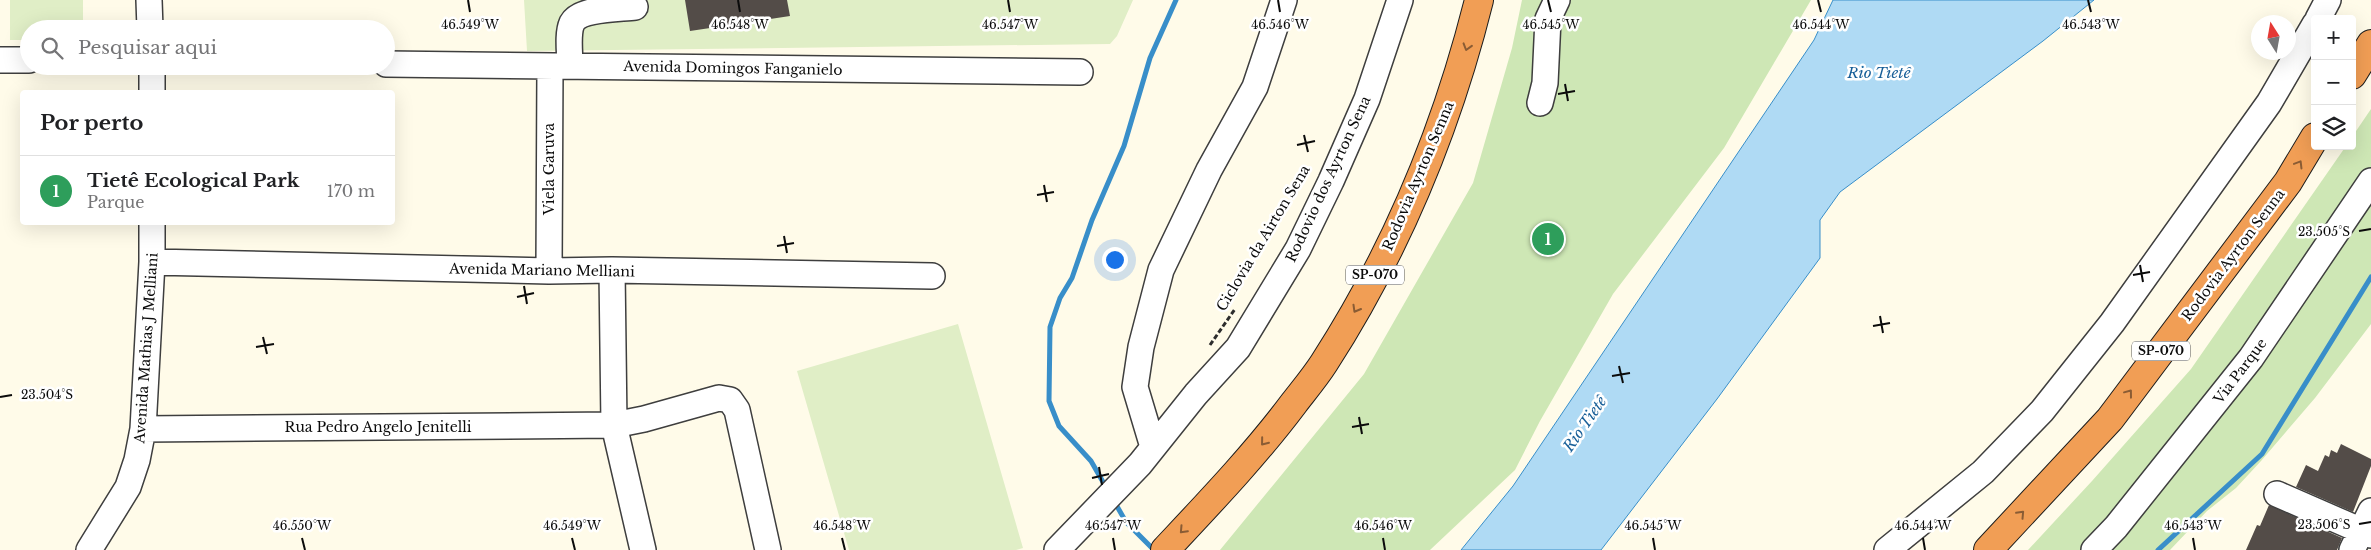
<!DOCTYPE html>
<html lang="pt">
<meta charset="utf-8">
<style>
body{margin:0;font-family:"Libre Baskerville",serif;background:#f6f6f6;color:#202124}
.controls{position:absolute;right:15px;top:15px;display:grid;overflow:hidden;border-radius:5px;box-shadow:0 5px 20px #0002}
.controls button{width:45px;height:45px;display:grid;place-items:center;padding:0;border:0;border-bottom:1px solid #e0e0e0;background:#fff;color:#202124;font:25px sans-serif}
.compass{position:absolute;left:2251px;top:15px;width:45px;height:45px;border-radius:50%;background:#fff;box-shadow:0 5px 20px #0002;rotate:349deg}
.you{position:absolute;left:1114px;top:259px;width:18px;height:18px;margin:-12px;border:4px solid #fff;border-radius:50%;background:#1a73e8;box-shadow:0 0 0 8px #1a73e833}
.badge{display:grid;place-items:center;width:32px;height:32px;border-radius:50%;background:#ea580c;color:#fff;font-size:16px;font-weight:700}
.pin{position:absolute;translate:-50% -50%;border:2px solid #fff;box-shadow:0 1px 5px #0006}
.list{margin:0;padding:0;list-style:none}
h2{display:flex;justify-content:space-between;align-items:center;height:65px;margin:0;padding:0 20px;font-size:21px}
h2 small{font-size:16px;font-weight:400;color:#757577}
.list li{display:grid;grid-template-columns:32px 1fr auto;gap:15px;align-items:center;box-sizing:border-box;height:70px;padding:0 20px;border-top:1px solid #e0e0e0}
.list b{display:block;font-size:19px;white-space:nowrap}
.list p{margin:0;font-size:16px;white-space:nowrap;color:#757577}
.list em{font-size:16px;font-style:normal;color:#757577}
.icon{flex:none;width:28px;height:28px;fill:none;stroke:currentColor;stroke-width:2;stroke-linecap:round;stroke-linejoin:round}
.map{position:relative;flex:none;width:2371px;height:550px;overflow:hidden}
.search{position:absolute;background:#fff;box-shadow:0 5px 20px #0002;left:20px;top:20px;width:375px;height:55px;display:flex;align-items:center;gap:12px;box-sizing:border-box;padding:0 18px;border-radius:28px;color:#757577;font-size:19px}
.panel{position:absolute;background:#fff;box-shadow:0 5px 20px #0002;left:20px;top:90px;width:375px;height:135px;border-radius:5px}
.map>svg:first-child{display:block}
.green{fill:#cee7b5}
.pitch{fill:#e0eec6}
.water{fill:#afdaf4;stroke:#388ec9}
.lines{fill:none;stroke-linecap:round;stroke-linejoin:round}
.stream{stroke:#388ec9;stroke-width:5}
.building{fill:#534c48}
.minor-casing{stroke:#3e3e3e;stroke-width:28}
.highway-casing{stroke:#1c1c1c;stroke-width:30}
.path{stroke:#2d2d2d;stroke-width:3;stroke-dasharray:5 2.5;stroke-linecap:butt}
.minor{stroke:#fff;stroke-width:25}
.highway{stroke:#f19e55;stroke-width:28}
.oneway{stroke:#8a5c34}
.ticks{fill:none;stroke:#0b0b0b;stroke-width:2}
.labels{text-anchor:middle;stroke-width:5;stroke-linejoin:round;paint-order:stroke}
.shield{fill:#fff;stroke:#545454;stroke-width:1}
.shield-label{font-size:12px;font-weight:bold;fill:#0b0b0b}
.street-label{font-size:14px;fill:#0b0b0b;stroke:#fff}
.water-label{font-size:15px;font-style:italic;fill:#185f98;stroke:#fff}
.ticks-label{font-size:12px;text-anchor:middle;fill:#0b0b0b;stroke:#fff;stroke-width:5;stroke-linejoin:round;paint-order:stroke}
</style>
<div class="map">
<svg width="2371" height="550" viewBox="0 0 2371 550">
<rect width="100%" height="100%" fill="#fffbe9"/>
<path class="green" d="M1522 0H1811L1724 148 1613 294 1540 421 1515 470 1430 550H1220L1364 374 1473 183 1512 48Z
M2371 109V324L2315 398 2261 461 2236 488 2207 511 2170 550H2028L2092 481 2191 369 2346 146H2352V137Z"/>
<path class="pitch" d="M10 0H83V29H29V40H10Z
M524 0H1133L1117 36 1110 44 527 51Z
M958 324 1023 548 1016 550H849L797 371Z"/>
<path class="water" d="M1833 0H2094L2043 41 1840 192 1820 220V258L1717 399 1601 550H1461L1513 486 1814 40Z"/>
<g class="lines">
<path class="stream" d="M1107 489 1091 461 1059 426 1049 401 1050 327 1060 298 1072 278 1092 220 1124 146 1150 58 1176 0
M1114 501 1126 522 1154 550
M2158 550 2262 454 2371 277"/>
</g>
<path class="building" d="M685 0H787L790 16 690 31Z
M2341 444 2371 459V466L2353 512 2296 487 2306 465 2318 471 2325 455 2329 457 2331 450 2337 453Z
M2269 505 2342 538 2337 550H2246L2257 525 2260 526Z"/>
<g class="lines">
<g class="minor-casing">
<path id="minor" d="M149 0 150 29
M2318 19 2328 0
M0 60H29
M386 64 1080 72
M152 66V92
M570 66C570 54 567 34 572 23 580 8 619 9 635 7
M1540 103 1545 83 1548 19 1557 0
M152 262 549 271 612 270 932 276
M612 270 614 425 643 550
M549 271 550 66
M143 429 614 425 644 419 719 398 730 400 737 410 768 550
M1153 447 1135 387 1141 347 1161 270 1209 170 1255 87 1284 0
M2277 494 2371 535
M89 550 128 487 137 460 143 429 152 262V222
M1057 550 1140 464 1196 394 1238 348 1298 249 1331 181 1367 99 1400 0
M1887 550 1983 472 2042 411 2112 323 2269 103 2315 24
M2094 550 2116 527 2251 358 2371 181
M2352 550 2371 511"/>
</g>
<g class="highway-casing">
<path id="highway" d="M2352 75 2371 44
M1165 550C1210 502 1255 455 1294 403 1304 390 1315 377 1324 363 1395 253 1447 128 1479 0
M1988 550 2110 419 2288 182 2315 137"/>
</g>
<path class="path" d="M1210 345 1235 309"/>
<use href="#minor" class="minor"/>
<use href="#highway" class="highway"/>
</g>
<defs><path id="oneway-chevron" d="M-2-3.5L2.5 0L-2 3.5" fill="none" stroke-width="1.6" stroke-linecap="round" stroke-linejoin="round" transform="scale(1.25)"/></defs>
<g class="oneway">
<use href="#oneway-chevron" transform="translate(1467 47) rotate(107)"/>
<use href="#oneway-chevron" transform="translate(2299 164) rotate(-59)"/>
<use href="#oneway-chevron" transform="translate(1356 309) rotate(120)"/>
<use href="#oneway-chevron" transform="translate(2129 393) rotate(-53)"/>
<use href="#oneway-chevron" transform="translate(1264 442) rotate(129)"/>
<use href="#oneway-chevron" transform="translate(2021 514) rotate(-47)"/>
<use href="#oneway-chevron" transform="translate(1183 530) rotate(133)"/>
</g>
<path class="ticks" d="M468 0 470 12M738 0 740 12M1008 0 1010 12M1278 0 1280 12M1548 0 1551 12M1818 0 1821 12M2088 0 2091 12M1565 84 1568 101M1558 94 1575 91M1304 135 1308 152M1297 145 1315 141M1044 185 1047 202M1037 195 1054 192M2359 231 2371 229M784 236 787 253M777 246 794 243M2140 265 2143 282M2133 275 2150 272M524 286 527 304M517 297 534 293M1880 316 1883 333M1873 326 1890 323M263 337 267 354M256 347 274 344M1619 366 1623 383M1612 376 1630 373M0 397 12 395M1359 417 1362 434M1352 427 1369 424M1099 467 1102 485M1092 478 1109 474M2359 524 2371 522M302 538 305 550M572 538 575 550M842 538 845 550M1113 538 1115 550M1383 538 1385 550M1653 538 1655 550M1923 538 1925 550M2193 538 2195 550"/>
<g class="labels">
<g class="shield">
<rect x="1346" y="265.5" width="58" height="19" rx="4"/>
<rect x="2132" y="341.5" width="58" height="19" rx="4"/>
</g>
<g class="shield-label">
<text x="1375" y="279">SP-070</text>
<text x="2161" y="355">SP-070</text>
</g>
<g class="street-label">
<text transform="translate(733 68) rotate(1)" y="5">Avenida Domingos Fanganielo</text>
<text transform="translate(549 169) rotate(-90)" y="5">Viela Garuva</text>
<text transform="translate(1418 176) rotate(-67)" y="5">Rodovia Ayrton Senna</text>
<text transform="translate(1328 179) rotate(-65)" y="5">Rodovio dos Ayrton Sena</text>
<text transform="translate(1263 238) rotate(-59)" y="5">Ciclovia da Airton Sena</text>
<text transform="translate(2233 255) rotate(-53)" y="5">Rodovia Ayrton Senna</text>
<text transform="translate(542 270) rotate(1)" y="5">Avenida Mariano Melliani</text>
<text transform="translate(146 348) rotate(-86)" y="5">Avenida Mathias J Melliani</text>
<text transform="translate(2240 371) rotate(-53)" y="5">Via Parque</text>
<text x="378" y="432">Rua Pedro Angelo Jenitelli</text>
</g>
<g class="water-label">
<text x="1879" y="78">Rio Tietê</text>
<text transform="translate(1585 424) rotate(-55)" y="5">Rio Tietê</text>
</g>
</g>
<g class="ticks-label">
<text x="1280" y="29">46.546°W</text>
<text x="470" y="29">46.549°W</text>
<text x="740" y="29">46.548°W</text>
<text x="1010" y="29">46.547°W</text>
<text x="1551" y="29">46.545°W</text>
<text x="1821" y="29">46.544°W</text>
<text x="2091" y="29">46.543°W</text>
<text x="2324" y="236">23.505°S</text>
<text x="47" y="399">23.504°S</text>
<text x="2324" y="529">23.506°S</text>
<text x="302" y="530">46.550°W</text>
<text x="572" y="530">46.549°W</text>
<text x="842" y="530">46.548°W</text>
<text x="1113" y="530">46.547°W</text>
<text x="1383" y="530">46.546°W</text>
<text x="1653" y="530">46.545°W</text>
<text x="1923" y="530">46.544°W</text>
<text x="2193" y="530">46.543°W</text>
</g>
</svg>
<div class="controls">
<button>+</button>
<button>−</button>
<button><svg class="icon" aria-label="layers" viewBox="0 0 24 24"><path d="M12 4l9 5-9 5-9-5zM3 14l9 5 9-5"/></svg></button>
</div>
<svg class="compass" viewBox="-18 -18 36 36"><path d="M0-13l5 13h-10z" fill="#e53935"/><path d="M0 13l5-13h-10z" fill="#757577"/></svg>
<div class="you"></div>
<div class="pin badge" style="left:1548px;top:239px;background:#2e9e5b">1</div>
<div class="search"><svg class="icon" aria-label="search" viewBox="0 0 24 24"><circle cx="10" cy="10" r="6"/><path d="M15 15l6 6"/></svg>Pesquisar aqui</div>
<section class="panel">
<h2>Por perto<small></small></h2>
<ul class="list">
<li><span class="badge" style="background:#2e9e5b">1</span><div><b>Tietê Ecological Park</b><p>Parque</p></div><em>170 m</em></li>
</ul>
</section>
</div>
